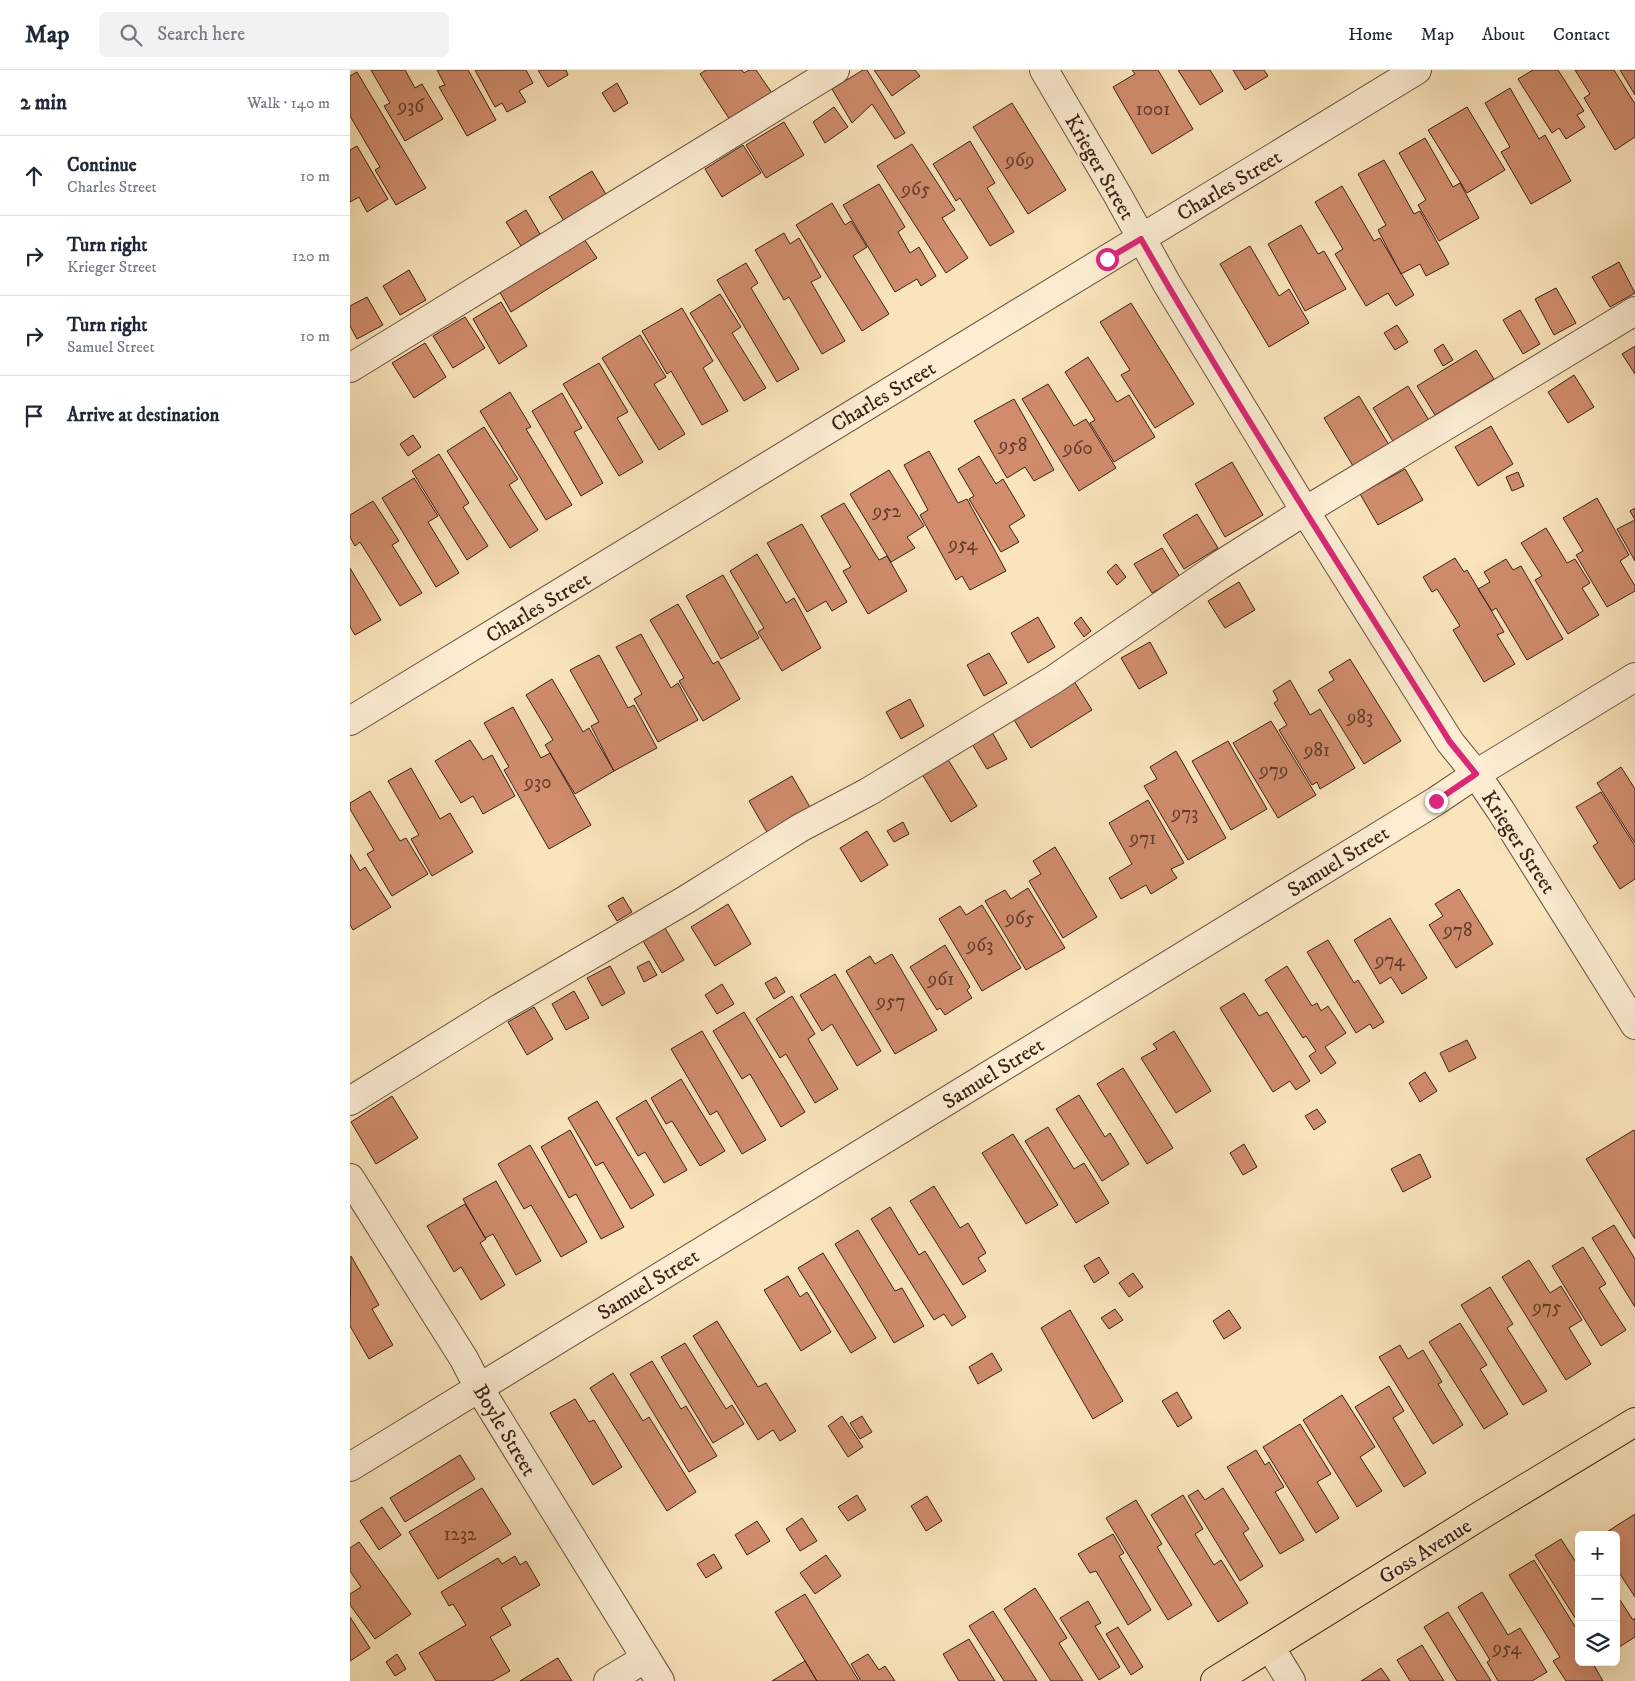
<!DOCTYPE html>
<meta charset="utf-8">
<style>
body{margin:0;font-family:"IM FELL DW Pica",serif;background:#f2f2f3;color:#1f2937}
.controls{position:absolute;right:15px;bottom:15px;display:grid;overflow:hidden;border-radius:8px;box-shadow:0 5px 20px #0002}
.controls button{width:45px;height:45px;display:grid;place-items:center;padding:0;border:0;border-bottom:1px solid #e0e1e3;background:#fff;color:#1f2937;font:25px sans-serif}
.stop{position:absolute;width:15px;height:15px;margin:-11px;border:4px solid #db2777;border-radius:50%;background:#fff}
.stop.end{background:#db2777;border-color:#fff;box-shadow:0 1px 5px #0008}
.list{margin:0;padding:0;list-style:none}
h2{display:flex;justify-content:space-between;align-items:center;height:65px;margin:0;padding:0 20px;font-size:21px}
h2 small{font-size:16px;font-weight:400;color:#747a83}
.list li{display:grid;grid-template-columns:32px 1fr auto;gap:15px;align-items:center;box-sizing:border-box;height:80px;padding:0 20px;border-top:1px solid #e0e1e3}
.list b{display:block;font-size:19px;white-space:nowrap}
.list p{margin:0;font-size:16px;white-space:nowrap;color:#747a83}
.list em{font-size:16px;font-style:normal;color:#747a83}
.icon{flex:none;width:28px;height:28px;fill:none;stroke:currentColor;stroke-width:2;stroke-linecap:round;stroke-linejoin:round}
.map{position:relative;flex:none;width:1285px;height:1611px;overflow:hidden}
header{display:flex;align-items:center;gap:30px;box-sizing:border-box;height:70px;padding:0 25px;background:#fff;border-bottom:1px solid #e0e1e3}
header strong{font-size:24px}
nav{display:flex;gap:28px;margin-inline-start:auto;font-size:18px}
.search{width:350px;height:45px;background:#f2f2f3;display:flex;align-items:center;gap:12px;box-sizing:border-box;padding:0 18px;border-radius:8px;color:#747a83;font-size:19px}
main{display:flex}
aside{flex:1;background:#fff}
.map>svg:first-child{display:block}
.building{fill:#d08c6d;stroke:#3c2114}
.lines{fill:none;stroke-linecap:round;stroke-linejoin:round}
.minor-casing{stroke:#6c523e;stroke-width:30}
.major-casing{stroke:#3c2114;stroke-width:30}
.minor{stroke:#fcedd3;stroke-width:28}
.major{stroke:#fae4bb;stroke-width:28}
.route{stroke:#db2777;stroke-width:6}
.labels{text-anchor:middle;stroke-width:4;stroke-linejoin:round;paint-order:stroke}
.number-label{font-size:19px;fill:#613c2a}
.street-label{font-size:21px;fill:#3c2114;stroke:#fcedd3}
</style>
<header>
<strong>Map</strong>
<div class="search"><svg class="icon" aria-label="search" viewBox="0 0 24 24"><circle cx="10" cy="10" r="6"/><path d="M15 15l6 6"/></svg>Search here</div>
<nav><a>Home</a><a>Map</a><a>About</a><a>Contact</a></nav>
</header>
<main>
<aside>
<h2>2 min<small>Walk · 140 m</small></h2>
<ul class="list">
<li><svg class="icon" aria-label="ahead" viewBox="0 0 24 24"><path d="M12 20V5M6 11l6-6 6 6"/></svg><div><b>Continue</b><p>Charles Street</p></div><em>10 m</em></li>
<li><svg class="icon" aria-label="right" viewBox="0 0 24 24"><path d="M7 20v-9h11M14 6l5 5-5 5"/></svg><div><b>Turn right</b><p>Krieger Street</p></div><em>120 m</em></li>
<li><svg class="icon" aria-label="right" viewBox="0 0 24 24"><path d="M7 20v-9h11M14 6l5 5-5 5"/></svg><div><b>Turn right</b><p>Samuel Street</p></div><em>10 m</em></li>
<li><svg class="icon" aria-label="arrive" viewBox="0 0 24 24"><path d="M6 21V4h12l-3 4 3 4H6"/></svg><div><b>Arrive at destination</b></div></li>
</ul>
</aside>
<div class="map">
<svg width="1285" height="1611" viewBox="0 0 1285 1611">
<rect width="100%" height="100%" fill="#fae4bb"/>
<filter id="stains"><feTurbulence type="fractalNoise" baseFrequency=".004" numOctaves="4"/><feColorMatrix values="0 0 0 0 .2 0 0 0 0 .09 0 0 0 0 .02 0 0 0 .5 -.17"/></filter>
<radialGradient id="worn" r=".72"><stop offset=".6" stop-color="#630" stop-opacity="0"/><stop offset="1" stop-color="#630" stop-opacity=".3"/></radialGradient>
<path class="building" d="M21 0H55L65 18 72 14 93 49 55 71 34 36 40 33Z
M87 0H118L146 50 117 66 89 17 95 15Z
M125 0H176L183 13 169 21 176 32 157 42 152 33 145 37Z
M188 0H216L218 5 198 17Z
M356 0H392L394 3 399 0H406L422 23 380 50 350 4Z
M513 0H517L555 63 545 69 522 34 502 53 482 19Z
M524 0H565L570 6 542 26Z
M782 0H808L843 59 802 84 763 17 785 4Z
M828 0H860L873 21 850 35Z
M883 0H914L918 6 895 20Z
M1183 0H1208L1234 41 1227 45 1235 57 1216 69 1209 58 1202 63 1168 9Z
M1225 0H1264L1285 34V67L1265 80 1234 28 1240 24Z
M1270 0H1285V25Z
M7 2 76 118 46 135 25 100 30 97 0 46V6Z
M267 13 278 33 264 42 252 23Z
M1160 18 1189 69 1195 65 1221 111 1181 134 1151 82 1160 77 1135 33Z
M662 33 716 120 678 144 623 57Z
M484 37 498 57 475 73 463 52Z
M1117 37 1155 100 1117 123 1078 60Z
M434 52 454 85 416 108 396 75Z
M1075 68 1103 117 1110 113 1129 148 1089 171 1068 135 1076 130 1049 83Z
M620 71 645 113 637 118 664 162 640 176 610 128 606 131 583 94Z
M562 74 605 140 592 148 618 188 596 203 527 96Z
M393 75 411 103 372 127 355 99Z
M7 76 38 129 17 142 9 127 0 132V80Z
M1034 90 1064 144 1070 141 1099 194 1076 206 1070 194 1051 204 1028 160 1036 155 1008 104Z
M242 101 257 126 214 151 199 127Z
M529 114 555 157 548 162 560 183 569 177 586 206 571 216 567 209 545 222 493 135Z
M992 116 1024 171 1030 168 1064 225 1046 236 1038 223 1016 236 985 184 993 179 965 132Z
M482 133 495 155 501 151 517 177 503 186 539 244 512 261 446 155Z
M176 140 190 164 171 176 156 152Z
M951 155 968 184 974 181 996 219 955 241 918 174Z
M434 163 440 174 449 168 471 207 461 212 495 271 472 284 439 227 434 230 405 180Z
M232 166 247 188 161 242 147 217Z
M900 176 929 226 939 219 959 253 919 277 870 194Z
M1269 192 1285 223 1260 237 1242 207Z
M396 193 408 213 401 218 449 299 427 312 367 210Z
M59 200 76 230 50 245 33 216Z
M1206 218 1226 253 1204 265 1185 229Z
M370 224 391 257 382 263 416 318 394 331 340 243Z
M17 227 33 255 7 269 0 256V236Z
M151 232 177 276 149 294 123 249Z
M781 233 844 334 805 358 771 305 780 300 750 252Z
M332 238 363 291 353 298 378 341 352 355 321 301 317 304 292 261Z
M1170 240 1190 274 1173 284 1153 250Z
M115 247 135 278 103 298 83 266Z
M1047 255 1058 272 1045 280 1034 263Z
M290 265 316 307 304 314 335 364 309 380 252 288Z
M75 273 96 307 64 328 42 293Z
M1093 274 1103 290 1093 296 1084 280Z
M1285 276V304L1272 284Z
M1126 280 1144 309 1085 345 1067 316Z
M738 287 767 332 779 325 805 367 764 392 740 353 745 350 715 302Z
M249 293 278 342 267 348 293 392 269 406 213 314Z
M1224 305 1244 337 1218 353 1198 322Z
M698 314 724 356 736 349 766 398 729 421 672 329Z
M1058 316 1080 352 1044 373 1023 338Z
M160 322 181 357 176 359 222 435 196 450 130 341Z
M212 323 232 358 224 362 253 413 231 426 182 341Z
M1009 326 1039 375 1003 396 974 348Z
M664 329 704 400 684 411 675 397 657 408 624 351Z
M1141 356 1163 394 1128 416 1105 377Z
M134 357 168 409 159 415 188 460 160 478 97 381Z
M63 365 71 377 58 386 50 374Z
M579 381 608 433 617 429 656 501 620 520 612 506 606 510 570 445 578 440 554 395Z
M89 384 119 433 113 437 138 476 117 490 62 401Z
M629 386 646 414 653 409 675 446 659 456 669 472 651 482 619 429 624 426 608 399Z
M882 392 913 445 875 467 845 414Z
M1055 399 1073 430 1028 455 1010 424Z
M539 400 574 456 557 467 565 478 541 492 500 424Z
M1168 402 1174 416 1162 421 1156 407Z
M64 408 88 446 78 452 109 503 86 517 32 428Z
M1247 428 1279 485 1270 491 1285 516V521L1257 537 1226 485 1233 481 1213 448Z
M23 431 49 471 42 475 72 523 50 536 10 472 5 476 0 467V445Z
M494 433 529 490 537 486 557 521 518 544 493 501 501 497 471 446Z
M1285 438V491L1267 459 1285 450 1280 441Z
M847 444 868 478 834 499 813 465Z
M452 454 497 532 482 541 476 531 457 542 417 473Z
M1196 458 1217 493 1225 489 1240 513 1232 518 1249 545 1218 564 1185 510 1192 506 1171 473Z
M812 478 830 507 802 523 784 494Z
M407 484 436 533 444 528 471 578 432 601 408 562 414 558 380 501Z
M1105 488 1114 502 1117 500 1154 562 1147 565 1165 594 1134 612 1103 560 1110 556 1087 519 1082 522 1073 507Z
M1156 489 1163 500 1171 496 1213 569 1177 590 1146 538 1142 541 1128 519 1140 512 1134 502Z
M766 494 776 507 767 515 757 502Z
M0 498 31 550 5 565 0 557Z
M373 505 409 568 371 589 336 526Z
M889 512 905 540 875 558 858 531Z
M328 534 363 594 368 591 390 629 353 651 329 611 334 608 300 550Z
M688 547 705 577 678 593 661 563Z
M731 547 741 561 734 567 724 553Z
M291 564 321 618 328 613 348 650 308 672 284 629 292 624 266 577Z
M800 572 817 603 789 619 771 588Z
M639 583 657 613 634 626 617 595Z
M249 585 278 638 284 635 307 678 264 701 241 656 249 652 220 600Z
M1000 589 1051 671 1014 694 968 620 984 610 979 602Z
M202 609 233 662 239 658 264 701 225 724 195 675 203 670 176 625Z
M940 610 960 645 970 639 1005 698 970 719 967 712 962 715 929 660 937 655 924 633 928 630 923 621Z
M724 611 742 640 681 678 663 648Z
M560 629 574 656 551 669 536 642Z
M163 637 191 688 200 683 241 755 199 779 154 700 159 697 134 653Z
M921 651 966 725 928 748 883 673Z
M642 662 657 689 637 699 622 674Z
M120 670 133 690 142 685 165 726 133 744 123 726 111 733 85 691Z
M878 671 917 739 881 760 842 691Z
M826 681 876 768 838 790 794 716 807 709 800 697Z
M597 688 627 736 601 752 572 704Z
M1271 697 1285 719V773L1247 713Z
M61 698 90 749 100 743 123 782 82 806 61 769 69 765 38 711Z
M442 706 461 739 418 764 399 731Z
M20 721 50 771 56 768 78 804 42 826 17 784 24 780 0 739V733Z
M1251 722 1285 776V809L1270 819 1243 776 1248 773 1226 737Z
M798 730 834 793 821 799 827 808 801 824 796 815 771 829 759 808 782 794 759 753Z
M553 752 559 764 544 772 537 761Z
M517 761 538 795 511 812 490 778Z
M705 777 747 847 713 868 679 811 691 804 683 791Z
M0 784 10 801 15 797 41 837 3 860 0 855Z
M678 818 715 878 676 900 635 831 655 820 661 829Z
M1109 819 1143 874 1106 898 1079 855 1093 846 1085 834Z
M273 827 282 842 267 851 258 836Z
M378 834 401 874 365 896 341 857Z
M632 835 671 898 632 921 589 849 610 836 616 845Z
M1040 848 1077 908 1052 924 1041 907 1030 914 1004 870Z
M315 858 334 890 312 903 293 871Z
M978 870 1004 913 1008 910 1034 952 1023 959 1020 954 1006 963 957 882Z
M595 875 620 917 617 920 622 928 595 945 590 938 587 940 560 897Z
M542 884 587 960 545 984 496 901 520 886 525 894Z
M299 891 307 905 294 912 287 897Z
M260 896 275 923 252 936 237 908Z
M937 896 962 936 967 933 971 941 978 936 996 963 975 977 986 993 971 1004 959 986 966 981 956 966 953 968 915 910Z
M485 904 531 981 507 996 482 954 472 961 450 925Z
M426 907 435 922 424 929 415 913Z
M372 914 384 934 367 944 355 925Z
M224 921 239 948 216 960 202 934Z
M894 923 909 946 917 942 960 1011 946 1020 940 1011 923 1022 870 938Z
M442 926 465 964 458 969 488 1019 465 1033 436 984 430 988 406 949Z
M184 937 203 969 177 985 158 952Z
M394 942 455 1042 431 1057 400 1004 392 1009 363 961Z
M352 961 416 1070 392 1084 367 1041 360 1045 321 979Z
M824 961 861 1021 826 1043 791 988 807 979 803 974Z
M1117 970 1126 988 1099 1002 1090 983Z
M773 998 823 1078 797 1094 747 1014Z
M1075 1002 1087 1021 1070 1032 1059 1013Z
M331 1009 375 1081 350 1096 322 1051 316 1054 301 1028Z
M729 1025 755 1067 760 1063 779 1094 752 1111 706 1039Z
M42 1026 68 1068 26 1094 1 1052Z
M296 1030 337 1100 314 1113 295 1082 288 1086 266 1048Z
M247 1031 304 1125 281 1139 253 1092 246 1096 218 1048Z
M967 1039 976 1052 964 1060 955 1046Z
M698 1057 724 1099 734 1093 759 1133 726 1153 675 1071Z
M220 1060 274 1157 251 1169 226 1124 219 1128 191 1077Z
M1284 1060 1285 1062V1169L1236 1089Z
M663 1064 708 1135 676 1154 632 1083Z
M894 1074 907 1097 893 1105 880 1083Z
M180 1075 237 1172 211 1187 181 1135 174 1139 148 1094Z
M1070 1084 1081 1107 1053 1122 1041 1099Z
M146 1111 191 1191 166 1205 143 1164 135 1168 113 1129Z
M584 1116 610 1158 618 1153 636 1183 628 1188 636 1201 613 1215 560 1131Z
M115 1134 136 1169 130 1173 155 1215 131 1230 111 1197 104 1202 77 1156Z
M540 1137 569 1185 575 1181 616 1247 602 1256 594 1244 584 1250 521 1149Z
M1264 1155 1285 1189V1237L1242 1168Z
M508 1160 545 1221 552 1218 574 1256 544 1273 485 1174Z
M1233 1177 1256 1214 1249 1218 1276 1260 1251 1276 1202 1196Z
M473 1183 526 1268 501 1283 448 1198Z
M1 1186 29 1235 22 1239 43 1275 19 1289 0 1256Z
M749 1187 759 1203 744 1213 734 1196Z
M1179 1190 1200 1223 1211 1216 1232 1250 1219 1258 1241 1294 1216 1310 1152 1207Z
M783 1203 793 1217 779 1227 769 1213Z
M438 1206 450 1227 457 1222 481 1262 451 1281 414 1220Z
M1140 1217 1163 1254 1157 1258 1197 1321 1173 1335 1111 1235Z
M765 1239 773 1250 759 1259 751 1248Z
M720 1240 773 1331 743 1349 691 1258Z
M879 1240 891 1258 874 1269 863 1251Z
M367 1251 408 1317 416 1313 446 1361 430 1371 423 1360 408 1370 343 1266Z
M1110 1253 1137 1295 1130 1299 1158 1344 1134 1359 1079 1272Z
M335 1273 376 1339 382 1335 394 1354 363 1373 311 1287Z
M1050 1275 1058 1289 1073 1280 1092 1312 1088 1314 1113 1355 1083 1374 1029 1287Z
M642 1283 652 1300 628 1314 619 1297Z
M302 1291 331 1339 336 1336 367 1386 339 1402 280 1304Z
M263 1303 293 1351 299 1347 346 1422 317 1441 240 1318Z
M1039 1316 1054 1341 1043 1348 1076 1403 1054 1417 1005 1337Z
M827 1322 842 1348 828 1357 812 1331Z
M992 1325 1025 1377 1010 1387 1032 1421 1007 1437 953 1350Z
M225 1329 239 1352 244 1350 272 1397 243 1415 200 1343Z
M492 1346 513 1377 498 1387 478 1356Z
M512 1346 522 1362 510 1369 500 1353Z
M950 1354 981 1404 967 1412 989 1448 966 1463 913 1377Z
M906 1380 915 1395 919 1392 934 1417 925 1422 954 1470 930 1484 877 1397Z
M110 1385 125 1409 55 1452 40 1428Z
M132 1418 161 1464 88 1509 59 1462Z
M873 1418 899 1459 893 1463 913 1496 890 1511 838 1426 848 1420 855 1430Z
M507 1425 516 1440 498 1451 488 1437Z
M833 1425 853 1459 845 1464 864 1495 871 1490 898 1533 868 1552 801 1445Z
M577 1426 592 1451 576 1461 561 1436Z
M786 1430 812 1474 807 1477 842 1535 818 1550 756 1448Z
M32 1437 51 1465 29 1480 10 1451Z
M1285 1444V1527L1266 1498V1465H1252Z
M452 1448 467 1471 450 1481 436 1459Z
M407 1451 420 1471 397 1485 385 1465Z
M763 1464 774 1483 769 1486 801 1540 778 1555 746 1501 740 1503 728 1484Z
M1211 1469 1229 1497V1554L1185 1485Z
M9 1472 61 1544 25 1569 0 1535V1524L11 1517 0 1501V1478Z
M364 1484 372 1498 356 1508 347 1494Z
M476 1485 491 1506 465 1524 450 1503Z
M165 1486 170 1495 176 1491 190 1515 151 1538 161 1555 140 1567 160 1601 142 1611H86L69 1583 116 1555 103 1534 99 1536 91 1522 148 1488 152 1494Z
M1184 1490 1229 1563V1592H1242L1253 1611H1216L1203 1591 1210 1587 1159 1505Z
M685 1518 717 1568 709 1573 733 1611H701L654 1539Z
M1132 1522 1158 1565 1170 1558 1197 1602 1182 1611H1148L1137 1592 1140 1590 1108 1537Z
M455 1524 471 1550 509 1611H467L455 1591 425 1542Z
M1266 1524 1283 1550 1285 1548V1567L1266 1579Z
M738 1531 751 1553 745 1556 770 1597 749 1610 710 1548Z
M643 1541 650 1552 687 1611H654L619 1556Z
M1098 1542 1141 1611H1107L1074 1557Z
M0 1547 20 1578 0 1591Z
M768 1557 793 1597 781 1605 756 1564Z
M619 1569 645 1611H609L593 1584Z
M1072 1575 1094 1611H1060L1047 1590Z
M47 1584 56 1599 45 1606 36 1592Z
M518 1584 529 1600 535 1596 545 1611H511L501 1594Z
M208 1588 222 1611H170L206 1589Z
M455 1591 467 1611H422Z
M1031 1598 1040 1611H1011L1016 1608Z"/>
<g class="lines">
<g class="minor-casing">
<path id="minor" d="M694 0 767 124 817 214 955 441 1100 672 1126 704 1151 741 1285 955
M0 298 485 0
M0 651 1067 0
M0 1031 150 938 337 829 450 758 518 722 703 610 870 495 955 441 1285 241
M0 1108 114 1289 129 1318 310 1611
M0 1397 1086 731 1126 704 1285 607
M920 1577 941 1611
M258 1611 296 1588"/>
</g>
<g class="major-casing">
<path id="major" d="M865 1611 1133 1444 1285 1352"/>
</g>
<use href="#minor" class="minor"/>
<use href="#major" class="major"/>
</g>
<g class="lines">
<path class="route" d="M757 189 791 169C889 340 996 505 1100 672L1126 704 1086 731"/>
</g>
<g class="labels">
<g class="number-label">
<text x="61" y="42">936</text>
<text x="803" y="45">1001</text>
<text x="670" y="96">969</text>
<text x="566" y="125">965</text>
<text x="663" y="381">958</text>
<text x="728" y="384">960</text>
<text x="537" y="447">952</text>
<text x="613" y="480">954</text>
<text x="1010" y="653">983</text>
<text x="967" y="686">981</text>
<text x="924" y="706">979</text>
<text x="188" y="718">930</text>
<text x="835" y="749">973</text>
<text x="793" y="774">971</text>
<text x="670" y="854">965</text>
<text x="1108" y="866">978</text>
<text x="630" y="881">963</text>
<text x="1040" y="896">974</text>
<text x="591" y="915">961</text>
<text x="541" y="937">957</text>
<text x="1197" y="1243">975</text>
<text x="110" y="1470">1232</text>
<text x="1157" y="1584">954</text>
</g>
<g class="street-label">
<text transform="translate(750 97) rotate(60)" y="7">Krieger Street</text>
<text transform="translate(879 115) rotate(-31)" y="7">Charles Street</text>
<text transform="translate(533 326) rotate(-31)" y="7">Charles Street</text>
<text transform="translate(188 537) rotate(-31)" y="7">Charles Street</text>
<text transform="translate(1169 772) rotate(57)" y="7">Krieger Street</text>
<text transform="translate(988 791) rotate(-32)" y="7">Samuel Street</text>
<text transform="translate(643 1003) rotate(-32)" y="7">Samuel Street</text>
<text transform="translate(298 1214) rotate(-32)" y="7">Samuel Street</text>
<text transform="translate(155 1360) rotate(59)" y="7">Boyle Street</text>
<text transform="translate(1075 1481) rotate(-32)" y="7">Goss Avenue</text>
</g>
</g>
<rect width="100%" height="100%" filter="url(#stains)"/>
<rect width="100%" height="100%" fill="url(#worn)"/>
</svg>
<div class="controls">
<button>+</button>
<button>−</button>
<button><svg class="icon" aria-label="layers" viewBox="0 0 24 24"><path d="M12 4l9 5-9 5-9-5zM3 14l9 5 9-5"/></svg></button>
</div>
<div class="stop" style="left:757px;top:189px"></div>
<div class="stop end" style="left:1086px;top:731px"></div>
</div>
</main>
